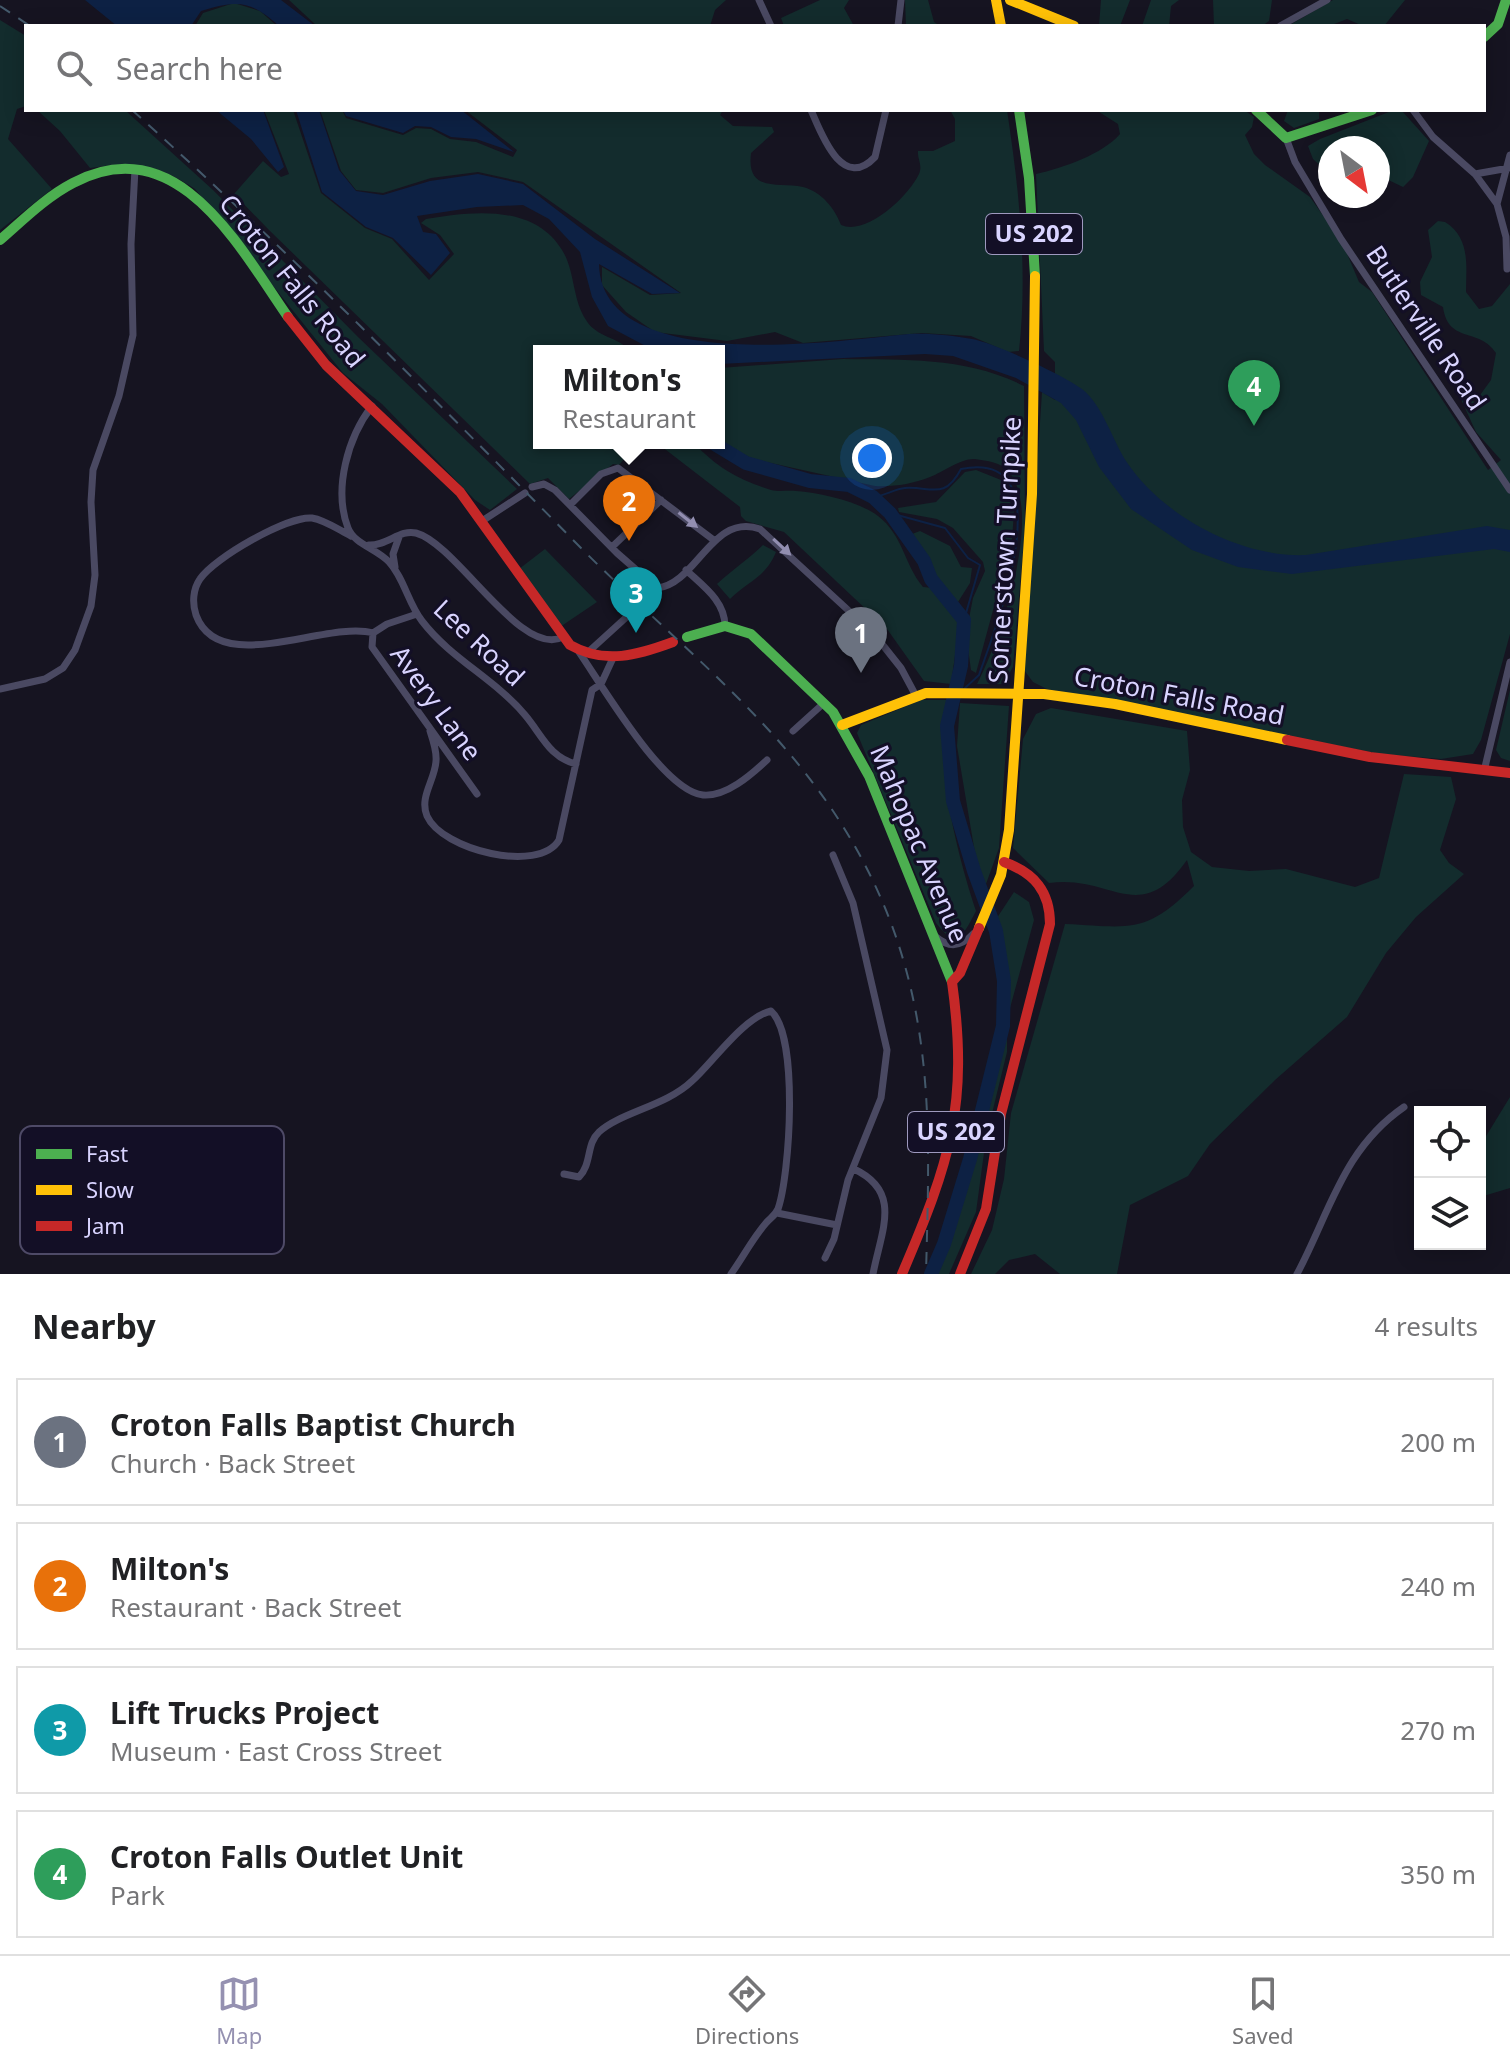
<!DOCTYPE html>
<meta charset="utf-8">
<style>
body{margin:0;font-family:"Noto Sans",sans-serif;background:#f2f2f2;color:#202124}
.controls{position:absolute;right:24px;bottom:24px;display:grid;overflow:hidden;border-radius:0px;box-shadow:0 4px 20px #0003}
.controls button{width:72px;height:72px;display:grid;place-items:center;padding:0;border:0;border-bottom:2px solid #e0e0e0;background:#fff;color:#202124;font:40px sans-serif}
.compass{position:absolute;left:1318px;top:136px;width:72px;height:72px;border-radius:50%;background:#fff;box-shadow:0 4px 20px #0003;rotate:148deg}
.you{position:absolute;left:872px;top:458px;width:28px;height:28px;margin:-20px;border:6px solid #fff;border-radius:50%;background:#1a73e8;box-shadow:0 0 0 12px #1a73e833}
.badge{display:grid;place-items:center;width:52px;height:52px;border-radius:50%;background:#9591b1;color:#fff;font-size:26px;font-weight:700}
.pin{position:absolute;translate:-50% -66px;filter:drop-shadow(0 2px 4px #0008)}
.pin::after{content:'';position:absolute;top:42px;width:28px;height:24px;background:inherit;clip-path:polygon(0 0,100% 0,50% 100%)}
.popup{position:absolute;left:533px;top:345px;width:192px;height:104px;box-sizing:border-box;display:grid;place-content:center;border-radius:0px;background:#fff;filter:drop-shadow(0 2px 6px #0005);font-size:26px;white-space:nowrap;color:#757577}
.popup b{font-size:30px;color:#202124}
.popup::after{content:'';position:absolute;left:50%;top:100%;margin-left:-16px;border:16px solid transparent;border-top-color:#fff}
.list{margin:0;padding:0;list-style:none}
h2{display:flex;justify-content:space-between;align-items:center;height:104px;margin:0;padding:0 32px;font-size:34px}
h2 small{font-size:26px;font-weight:400;color:#757577}
.list li{display:grid;grid-template-columns:52px 1fr auto;gap:24px;align-items:center;box-sizing:border-box;height:128px;margin:0 16px 16px;padding:0 16px;border:2px solid #e0e0e0;border-radius:0px}
.list b{display:block;font-size:30px;white-space:nowrap}
.list p{margin:0;font-size:26px;white-space:nowrap;color:#757577}
.list em{font-size:26px;font-style:normal;color:#757577}
.icon{flex:none;width:44px;height:44px;fill:none;stroke:currentColor;stroke-width:2;stroke-linecap:round;stroke-linejoin:round}
.map{position:relative;flex:none;width:1510px;height:1274px;overflow:hidden}
.search{position:absolute;background:#fff;box-shadow:0 4px 20px #0003;left:24px;right:24px;top:24px;height:88px;display:flex;align-items:center;gap:20px;box-sizing:border-box;padding:0 28px;border-radius:0px;color:#757577;font-size:30px}
.sheet{height:680px;background:#fff}
nav{display:flex;justify-content:space-around;align-items:center;box-sizing:border-box;height:112px;border-top:2px solid #e0e0e0;background:#fff;font-size:22px;color:#757577}
nav a{display:grid;justify-items:center;gap:4px}
nav .on{color:#9591b1}
.map>svg:first-child{display:block}
.green{fill:#132c2d}
.water{fill:#0d2144}
.lines{fill:none;stroke-linecap:round;stroke-linejoin:round}
.stream{stroke:#0d2144;stroke-width:2}
.river{stroke:#0d2144;stroke-width:14}
.street{stroke:#4a4962;stroke-width:7}
.fast{stroke:#4caf50;stroke-width:10}
.slow{stroke:#ffc107;stroke-width:10}
.jam{stroke:#c62828;stroke-width:10}
.rail{stroke:#43596b;stroke-width:2;stroke-dasharray:12 10;stroke-linecap:butt}
.oneway{fill:#928eb0}
.labels{text-anchor:middle;stroke-width:6;stroke-linejoin:round;paint-order:stroke}
.shield{fill:#130f26;stroke:#9e99be;stroke-width:2}
.shield-label{font-size:24px;font-weight:bold;fill:#d9d4ff}
.street-label{font-size:26px;fill:#d9d4ff;stroke:#130f26}
.key{fill:#130f26;stroke:#4e4a67;stroke-width:2}
.key-label{font-size:22px;fill:#d9d4ff}
</style>
<div class="map">
<svg width="1510" height="1274" viewBox="0 0 1510 1274">
<rect width="100%" height="100%" fill="#161421"/>
<path class="green" d="M289 0H726L715 10 710 26H317Z
M820 0H849L844 8 854 26H784L781 18Z
M905 0H928L934 22 940 26H906Z
M1101 0H1130L1120 26H1099Z
M1151 0H1179L1171 6 1169 26H1142Z
M1213 0H1272L1269 21 1262 26H1214Z
M1333 0H1405L1384 26H1363L1347 19 1329 26H1288Z
M234 3 260 11 277 26H195L203 13Z
M0 20 26 36V106L17 109 8 139 52 189 0 230Z
M37 110 126 111 213 190 358 337 517 489 490 510 475 500 382 404 343 373 195 189C157 164 135 161 90 168L60 131Z
M264 110H293L321 193 365 228 392 239 429 280 454 254 440 235 421 223 426 219C472 211 534 204 562 250 575 270 572 299 586 320 597 338 617 336 630 351H539V443H638L619 465 613 464 569 499 548 478 530 484 269 230 234 194 263 161 281 177 289 174Z
M320 110H342L346 118 403 135 416 128 431 129 450 139 476 142 513 157 517 150 465 110H723L720 115 733 126 772 127 774 132 751 153C746 193 778 182 803 187 822 192 835 209 841 225 866 236 908 197 919 174 923 165 917 159 918 151H933L955 141V119L950 110H1007C1019 189 1028 271 1019 351L1008 352 971 336 922 333 803 343 775 332 727 341 655 332 626 312 602 285V267L650 295 681 293 523 182 478 172 431 178 383 193 356 190 341 171Z
M1096 110H1244L1254 117 1252 127 1245 135 1254 154 1265 165 1310 197 1343 244 1359 282 1372 292 1488 470 1501 460 1476 432 1459 395 1475 402 1491 380 1496 353C1479 327 1448 344 1443 307L1421 295 1420 282 1432 257 1428 230 1438 221 1445 222C1471 238 1466 267 1466 292L1479 309 1492 306 1510 284V634L1481 740 1473 754 1441 759 1381 754 1047 689 1033 682 1024 670 1042 392 1055 400V362L1044 351 1036 174C1063 168 1103 154 1120 134L1118 124Z
M1288 110H1319V119L1294 128 1284 121Z
M1394 110 1402 111 1429 141 1413 177 1403 187 1378 175V148H1330V175L1313 159 1308 146 1320 139Z
M843 359C906 360 967 357 1024 386L1025 527 1013 667 1003 684H977C1000 640 1044 514 1009 472 1001 462 987 461 975 459 961 458 943 472 930 477 912 484 894 487 875 486L758 460 740 454 719 439V368Z
M657 443H694C717 468 740 480 771 490 779 492 788 490 796 491 820 493 858 501 878 516 903 535 904 564 923 587L933 588 960 620 951 684 924 681 887 629 784 532 746 521 741 516 740 507Z
M976 470 1001 480 1014 511 1012 540 976 673 971 670 966 634 973 598 985 571 983 562 953 528 937 519 899 512 898 508 936 502 965 472Z
M920 531 950 546 961 567 972 568 970 583 958 602 940 584 912 534Z
M763 545 776 552C766 577 748 581 730 599L717 584C732 570 751 557 763 545Z
M545 549 597 602 560 627 519 569Z
M1510 690V761L1501 758 1496 750Z
M921 700H949C931 754 958 857 976 911 964 934 957 951 936 923L857 733 861 725Z
M960 703 1009 706 999 848 982 895 957 746Z
M1051 708 1187 731 1190 770 1182 800 1183 827 1191 852 1212 867 1249 871 1286 869 1355 887 1379 878 1404 774 1451 777 1456 799 1440 850 1449 863 1464 874 1416 917 1386 953 1347 1017 1275 1080 1210 1144 1188 1176 1130 1205 1117 1274H1060L1035 1254 1009 1260 995 1274H971L992 1230 1004 1179 1011 1113 1065 924C1131 927 1145 935 1194 886L1187 860C1139 928 1112 874 1049 883L1013 848 1023 739 1036 714Z
M1014 892 1029 902 1034 920 1007 1019V1052L986 1138 976 1212 949 1274H938L976 1156 1005 1005 989 930Z
M1510 1097V1188L1480 1197V1146Z"/>
<path class="water" d="M85 0H281L315 26H279C250 0 238 0 201 11L191 26H117Z
M216 110H263L284 167 278 172 251 139Z
M296 110H319L339 170 356 191 383 195 430 181 478 174 523 184 595 239 680 293 652 294 599 264C601 374 829 342 899 335 922 332 949 335 972 339 995 343 1063 375 1082 389 1103 406 1112 439 1126 461 1162 516 1241 558 1306 555L1487 526 1510 530V552L1494 549 1292 574 1238 567 1192 550 1131 509 1099 467 1076 420 1061 403 1016 378 953 356 925 354 719 364V351H655L608 326 592 297 580 252 549 219 523 205 477 207 417 216 423 232 436 234 450 253 431 275 393 238 366 227 322 192Z
M343 110H461L514 152 476 139 451 137 431 127 415 126 403 133 346 116Z"/>
<g class="lines">
<path class="stream" d="M873 497C885 496 894 489 905 488 931 486 944 501 961 469 1067 447 995 629 979 675L964 689
M890 513 945 528 968 558 980 565 964 620"/>
<path class="river" d="M713 443 746 463 810 481 849 485 873 497 890 513 924 561 931 579 964 620 961 666 947 726 953 801 974 871 996 931 1004 981 1003 1026 970 1159 944 1244 931 1274"/>
<path class="street" d="M759 0 771 26
M898 26 901 0
M1280 26 1327 0
M811 110C821 133 842 192 875 157L886 110
M1413 110 1433 137 1475 174 1509 168
M1286 138 1295 162 1341 239 1510 490
M1475 174 1497 204
M1507 269 1506 237 1497 204 1510 155
M372 406C348 437 333 489 348 528 354 544 377 549 389 562 404 578 408 603 422 621 451 659 495 679 525 715 542 735 549 757 576 764
M532 487 544 484 555 490 617 553 657 588C697 584 712 512 760 529L874 634 901 668 916 696
M570 505 601 474 618 468 715 541
M482 521 525 493
M351 536C339 530 325 520 312 518 287 516 214 558 200 579 193 589 192 603 196 615 219 678 326 620 373 633
M369 545C387 546 400 529 416 533 457 544 521 659 563 637
M612 547 661 500
M395 567 393 554 399 537
M686 570C703 586 725 601 725 626
M417 614 387 624 373 633 372 647 477 794
M579 652C602 685 663 791 703 795 726 797 751 775 767 760
M586 654 631 613
M0 689 45 679 63 668 75 650 91 606 95 575 91 502 93 470 119 396 133 335 131 244 135 169
M430 731C433 740 437 751 436 761 435 780 419 797 427 816 442 850 539 874 559 840L592 690 601 684 613 658
M793 731 824 703
M1485 767 1510 662
M936 937C949 948 961 947 973 934
M854 1169C903 1192 881 1231 873 1274
M564 1174 579 1177C592 1164 586 1144 599 1132 621 1112 666 1106 692 1081 713 1062 744 1017 771 1011 799 1036 790 1174 778 1209 775 1216 770 1218 766 1223 753 1238 743 1257 731 1274
M777 1213 837 1225
M825 1258 834 1239 848 1180 881 1098 887 1050 853 903 833 855
M1297 1274C1330 1212 1343 1149 1404 1107"/>
<path class="fast" d="M1484 37 1498 24 1506 0
M1019 110 1029 178 1035 276
M1256 110 1286 138 1372 110
M0 240C23 220 46 197 73 183 177 128 238 245 288 317
M687 637 725 626 751 634 833 712 869 776 952 982"/>
<path class="slow" d="M996 0 1001 26
M1010 0 1074 26
M842 725 926 693 1044 694 1115 704 1287 740
M979 928 1001 875 1009 830 1032 494 1035 276"/>
<path class="jam" d="M288 317 326 365 460 492 570 645C605 665 638 655 673 642
M1287 740 1370 757 1510 773
M902 1274C950 1162 969 1105 952 982L960 973 979 928
M960 1274 986 1209 1001 1114 1050 924C1050 891 1034 873 1004 862"/>
<path class="rail" d="M0 6 30 26
M132 110C288 250 436 401 583 550 704 671 827 755 891 923 935 1041 929 1151 926 1274"/>
</g>
<defs><path id="oneway-solid" d="M-6-.8H1V-3.2L6.5 0L1 3.2V.8H-6Z" transform="scale(2)"/></defs>
<g class="oneway">
<use href="#oneway-solid" transform="translate(688 520) rotate(38)"/>
<use href="#oneway-solid" transform="translate(782 547) rotate(43)"/>
</g>
<g class="labels">
<g class="shield">
<rect x="986" y="214" width="96" height="40" rx="6"/>
<rect x="908" y="1112" width="96" height="40" rx="6"/>
</g>
<g class="shield-label">
<text x="1034" y="242">US 202</text>
<text x="956" y="1140">US 202</text>
</g>
<g class="street-label">
<text transform="translate(292 281) rotate(51)" y="9">Croton Falls Road</text>
<text transform="translate(1426 328) rotate(56)" y="9">Butlerville Road</text>
<text transform="translate(1005 550) rotate(-87)" y="9">Somerstown Turnpike</text>
<text transform="translate(479 643) rotate(43)" y="9">Lee Road</text>
<text transform="translate(1179 696) rotate(11)" y="9">Croton Falls Road</text>
<text transform="translate(436 703) rotate(54)" y="9">Avery Lane</text>
<text transform="translate(919 844) rotate(67)" y="9">Mahopac Avenue</text>
</g>
</g>
<rect x="20" y="1126" width="264" height="128" rx="12" class="key"/>
<rect x="36" y="1149" width="36" height="10" fill="#4caf50"/>
<rect x="36" y="1185" width="36" height="10" fill="#ffc107"/>
<rect x="36" y="1221" width="36" height="10" fill="#c62828"/>
<g class="key-label">
<text x="86" y="1162">Fast</text>
<text x="86" y="1198">Slow</text>
<text x="86" y="1234">Jam</text>
</g>
</svg>
<div class="controls">
<button><svg class="icon" aria-label="locate" viewBox="0 0 24 24"><circle cx="12" cy="12" r="6"/><path d="M12 2v4M12 18v4M2 12h4M18 12h4"/></svg></button>
<button><svg class="icon" aria-label="layers" viewBox="0 0 24 24"><path d="M12 4l9 5-9 5-9-5zM3 14l9 5 9-5"/></svg></button>
</div>
<svg class="compass" viewBox="-18 -18 36 36"><path d="M0-13l5 13h-10z" fill="#e53935"/><path d="M0 13l5-13h-10z" fill="#757577"/></svg>
<div class="you"></div>
<div class="pin badge" style="left:861px;top:673px;background:#6b7280">1</div>
<div class="pin badge" style="left:629px;top:541px;background:#e8710a">2</div>
<div class="popup"><b>Milton's</b>Restaurant</div>
<div class="pin badge" style="left:636px;top:633px;background:#0f9aa8">3</div>
<div class="pin badge" style="left:1254px;top:426px;background:#2e9e5b">4</div>
<div class="search"><svg class="icon" aria-label="search" viewBox="0 0 24 24"><circle cx="10" cy="10" r="6"/><path d="M15 15l6 6"/></svg>Search here</div>
</div>
<section class="sheet">
<h2>Nearby<small>4 results</small></h2>
<ul class="list">
<li><span class="badge" style="background:#6b7280">1</span><div><b>Croton Falls Baptist Church</b><p>Church · Back Street</p></div><em>200 m</em></li>
<li><span class="badge" style="background:#e8710a">2</span><div><b>Milton's</b><p>Restaurant · Back Street</p></div><em>240 m</em></li>
<li><span class="badge" style="background:#0f9aa8">3</span><div><b>Lift Trucks Project</b><p>Museum · East Cross Street</p></div><em>270 m</em></li>
<li><span class="badge" style="background:#2e9e5b">4</span><div><b>Croton Falls Outlet Unit</b><p>Park</p></div><em>350 m</em></li>
</ul>
</section>
<nav>
<a class="on"><svg class="icon" aria-label="map" viewBox="0 0 24 24"><path d="M3 6l6-2 6 2 6-2v14l-6 2-6-2-6 2zM9 4v14M15 6v14"/></svg>Map</a>
<a><svg class="icon" aria-label="directions" viewBox="0 0 24 24"><path d="M12 3l9 9-9 9-9-9zM9 14v-3h6M13 9l2 2-2 2"/></svg>Directions</a>
<a><svg class="icon" aria-label="saved" viewBox="0 0 24 24"><path d="M7 4h10v16l-5-4-5 4z"/></svg>Saved</a>
</nav>
